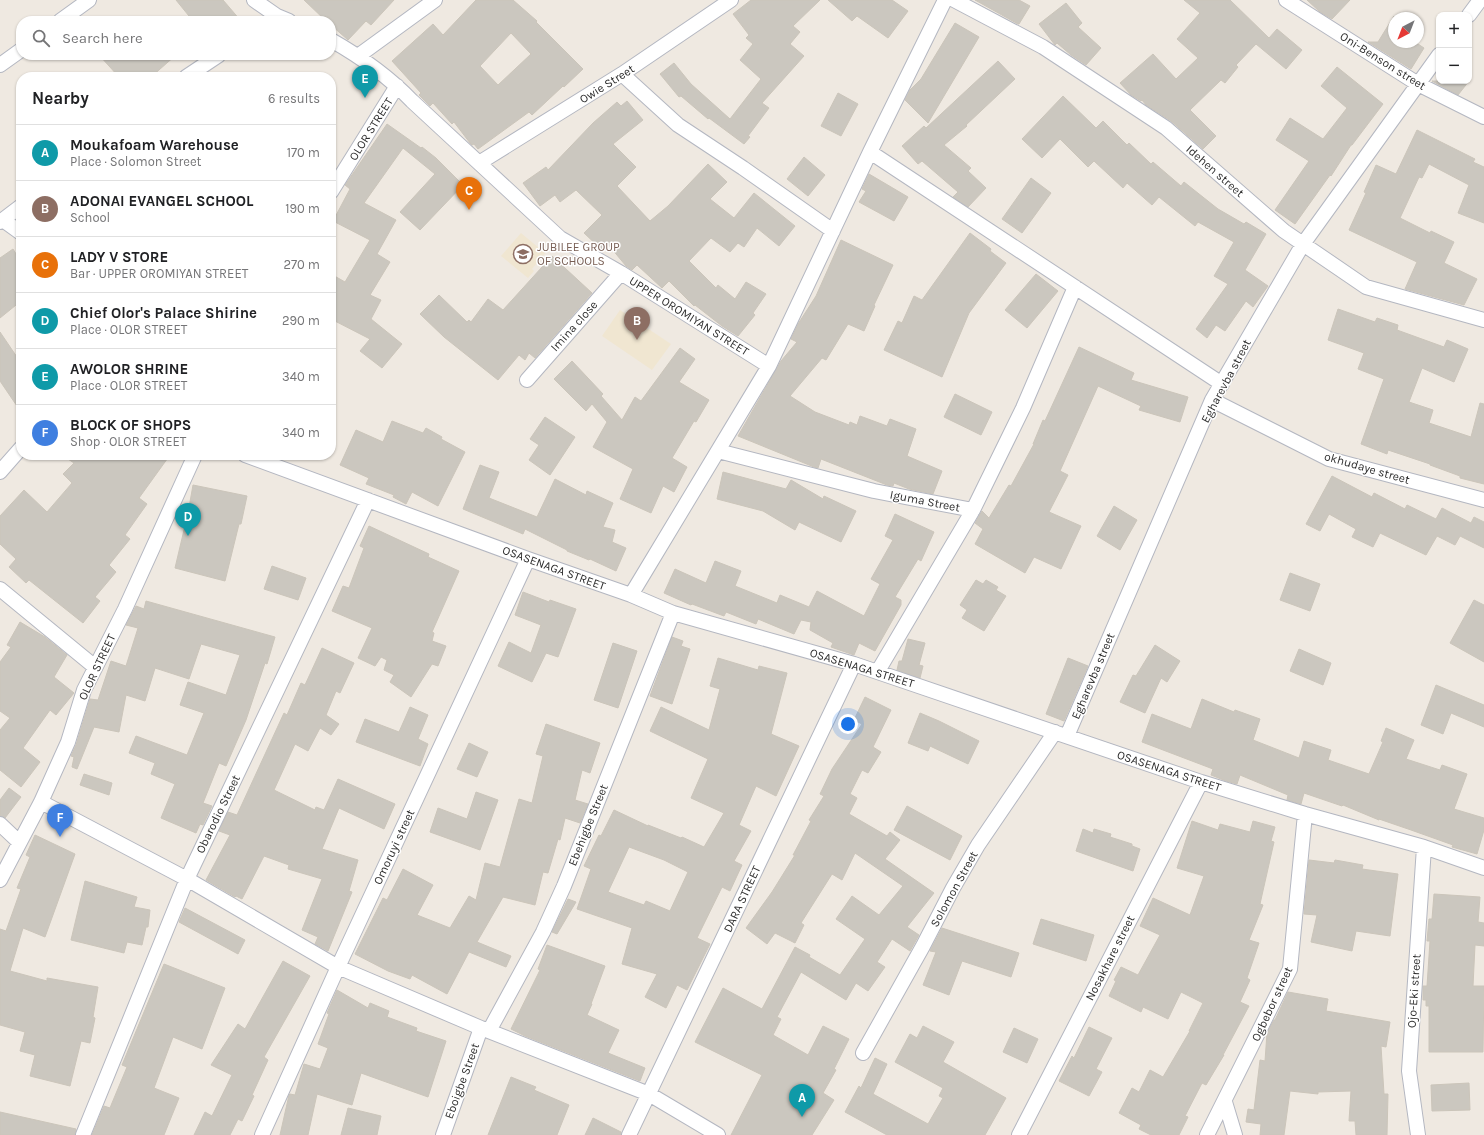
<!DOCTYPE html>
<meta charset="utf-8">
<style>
body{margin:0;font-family:Karla,sans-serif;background:#f2f2f2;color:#202124}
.controls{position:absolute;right:12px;top:12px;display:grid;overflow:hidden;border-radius:8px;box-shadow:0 1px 3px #0004}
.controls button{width:36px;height:36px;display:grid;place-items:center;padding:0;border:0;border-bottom:1px solid #e0e0e0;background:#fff;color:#202124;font:20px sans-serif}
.compass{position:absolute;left:1388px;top:12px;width:36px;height:36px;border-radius:50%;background:#fff;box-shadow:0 1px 3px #0004;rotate:222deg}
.you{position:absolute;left:848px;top:724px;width:14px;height:14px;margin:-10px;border:3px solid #fff;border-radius:50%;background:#1a73e8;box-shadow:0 0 0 6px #1a73e833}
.badge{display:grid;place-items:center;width:26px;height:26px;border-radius:50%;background:#0b8043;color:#fff;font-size:13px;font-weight:700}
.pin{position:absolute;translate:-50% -33px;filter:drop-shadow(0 1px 2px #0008)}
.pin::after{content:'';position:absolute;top:21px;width:14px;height:12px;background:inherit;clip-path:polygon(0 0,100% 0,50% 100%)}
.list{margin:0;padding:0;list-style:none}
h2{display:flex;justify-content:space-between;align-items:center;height:52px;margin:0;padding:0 16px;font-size:17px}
h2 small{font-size:13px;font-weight:400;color:#757577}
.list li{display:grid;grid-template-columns:26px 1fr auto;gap:12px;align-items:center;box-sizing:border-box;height:56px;padding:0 16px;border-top:1px solid #e0e0e0}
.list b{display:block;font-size:15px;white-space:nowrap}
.list p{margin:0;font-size:13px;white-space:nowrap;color:#757577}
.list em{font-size:13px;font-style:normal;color:#757577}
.icon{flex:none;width:22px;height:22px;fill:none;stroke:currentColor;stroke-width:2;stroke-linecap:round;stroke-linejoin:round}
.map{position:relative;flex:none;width:1484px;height:1135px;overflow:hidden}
.search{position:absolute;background:#fff;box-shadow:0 1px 3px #0004;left:16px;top:16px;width:320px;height:44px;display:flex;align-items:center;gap:10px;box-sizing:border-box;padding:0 14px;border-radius:16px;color:#757577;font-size:15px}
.panel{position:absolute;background:#fff;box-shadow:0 1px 3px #0004;left:16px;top:72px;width:320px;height:388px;border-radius:16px}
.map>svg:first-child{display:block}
.education{fill:#f0e6d1}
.building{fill:#cbc7bf;stroke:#cbc5ba;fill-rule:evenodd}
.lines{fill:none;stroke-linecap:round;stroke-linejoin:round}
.minor-casing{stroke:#b4b7c1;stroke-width:16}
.minor{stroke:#fff;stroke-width:14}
.labels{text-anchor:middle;stroke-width:3;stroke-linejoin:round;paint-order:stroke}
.street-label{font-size:12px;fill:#2e2e2e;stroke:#fff}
.education-label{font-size:12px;fill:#785e54;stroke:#fff;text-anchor:start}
</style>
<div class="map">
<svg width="1484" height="1135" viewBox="0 0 1484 1135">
<rect width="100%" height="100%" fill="#efe9e1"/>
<path class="education" d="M521 233 545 253 532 269 534 271 528 278 501 256Z
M620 310 671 344 652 370 602 336Z"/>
<path class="building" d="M176 0H223L241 21H193Z
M304 0H394L371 25 366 21 348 40 331 25V21H326Z
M476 0H513L537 21 536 22 583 69 564 87 563 86 532 115 529 112 478 149 474 144 472 145 470 143 454 122 452 124 433 103 430 106 419 95 421 93 392 61 433 24 443 35ZM511 33 531 54 498 85 480 66Z
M751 0H820L793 26 800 32 790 44 804 56 762 103 769 108 748 136 750 137 744 144 709 118 708 119 681 96 679 97 660 74 674 63 691 84 730 119 761 79 740 60 753 44 746 38 749 35 733 14Z
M828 0H892L908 11 888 38 857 16 852 21Z
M975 0H1019L1030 6 1019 24H1018Z
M1184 0H1230L1269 38 1277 29 1302 50 1286 69 1256 44 1236 65 1238 67 1225 83 1221 80 1190 110 1216 136 1203 149 1171 121 1146 105 1142 100 1141 101 1131 95 1120 83 1153 54 1176 79 1198 58 1177 39 1200 13Z
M1307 0H1350L1332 19 1320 12Z
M1066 3 1082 23 1078 27 1101 48 1086 65 1071 55 1057 43 1055 45 1039 24Z
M1394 16V42H1415L1424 48 1411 69 1368 42H1378Z
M955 23 979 37 928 123 905 100 910 90 921 79Z
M99 55H176L151 77H119Z
M998 61 1015 79 966 125 967 126 944 145 971 168 968 171 986 188 968 207 953 197 958 192 922 161 918 164 902 146 924 126 926 128Z
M1337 67 1383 104 1352 145H1351L1331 176 1330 175 1295 224 1275 210 1309 161 1276 140 1290 118 1323 139 1347 108 1321 86Z
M1432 81H1469L1458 95Z
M838 93 858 104 841 136 821 126Z
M1063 96 1096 128 1103 121 1127 145 1129 143 1151 164 1153 162 1181 186 1184 182 1218 209 1244 224 1246 222 1266 234 1245 270 1268 286 1253 307 1246 301 1225 331 1216 325 1207 338 1196 329 1228 284 1214 276 1234 242 1198 222 1195 226 1159 197 1152 205 1127 183 1123 188 1094 161 1088 167 1060 139 1042 158 1022 139Z
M627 101 643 120 613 144 636 167 617 186 650 221 668 206 708 164 727 182 710 199 734 218 754 193 795 226 779 246 757 228 744 247 738 243 730 252 711 238 689 261 716 288 718 285 735 299 746 282 766 294 753 313 755 315 738 336 722 326 695 305 694 306 669 281 662 288 637 265 632 270 626 266 607 243 601 249 584 233 602 215 576 190 560 202 555 195 540 206 523 183 546 167 548 170 593 123 617 102 621 106Z
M387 124 421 148 422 147 436 158 463 185 420 230 400 212 435 174 403 148 364 203 396 220 377 254 390 262 370 295 381 300 371 319 402 344 382 368 360 351 370 339 331 319 335 310 331 307V274L345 282 370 240 333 221 350 189 345 185Z
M1417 130 1475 159 1473 162 1484 167V223L1458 213 1469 185 1429 164 1422 178 1419 177 1400 218 1430 233 1431 231 1454 242 1444 263 1477 279 1464 305 1405 289 1417 262 1349 230 1366 193 1364 192 1376 165 1396 174Z
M804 157 825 175 808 196 787 179Z
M869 174 908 197 894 221 859 202 866 191 862 189Z
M1031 178 1051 193 1022 233 1002 219Z
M970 233 991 249 990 251 1006 263 969 313 942 377 884 350 898 321 902 323 914 296 922 300Z
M841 240 893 265 874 305 875 306 864 331 848 324 826 360 822 358 790 396 815 412 849 425 850 422 857 425 860 416 887 426 890 419 916 429 907 456 942 471 933 494 909 489 894 483 893 486 887 485 821 459 818 468 814 467 738 436 781 361 797 342 791 339 798 324 816 296Z
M13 249 21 262V301L0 318V258Z
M552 256 592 293 535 358 529 353 525 360 519 355 498 380 444 337 420 314 439 295 467 322 469 320 471 322 488 299 503 310Z
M1036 274 1058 291 1027 328 1005 310Z
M1338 309 1375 322 1377 318 1398 325 1397 330 1444 347 1447 340 1468 349 1454 382 1422 368 1409 402 1433 410 1429 423 1471 437 1480 403 1484 404V484L1460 478V476L1430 465V464L1388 450 1387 454 1361 444 1384 379 1358 369 1364 353 1328 340Z
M0 332 21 363V412L0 381Z
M1079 347 1134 373 1131 380 1188 397 1180 422 1139 410 1141 406 1098 386 1060 471 1068 475 1049 512 1081 526 1061 569 1034 557 1025 573 975 544 983 529 975 523 982 511 989 518 1009 485 1011 486 1034 444H1033L1043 420 1045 421Z
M680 348 695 359 679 382 709 400 696 422 694 421 672 458 687 467 674 492 663 486 651 513 620 499 633 469 593 447 607 422 592 404 586 411 554 379 572 361 603 394 601 396 622 420 635 397 641 401Z
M955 394 992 412 981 435 944 417Z
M545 417 575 437 550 475 529 460 539 445 530 439Z
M392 421 423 433 426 428 442 437 441 439 465 452 438 506 412 492 406 504 393 497 394 495 366 484 369 478 340 465 356 430 383 442Z
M62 455H170L139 498 147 504 125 535 130 539 109 565 116 572 95 597 100 601 83 623 29 580 26 583 9 567 16 559 0 544V516L24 490 47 512 72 483 63 474 74 463Z
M480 465 499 472 489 498 537 517 555 479 586 495 587 491 613 503 603 527 615 530 612 542 626 548 616 571 590 559 589 560 567 551V550L525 529 523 534 463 509Z
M723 472 786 489 791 480 823 499 824 496 856 511 841 542 799 522 795 530 763 511 717 499Z
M1332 476 1372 497 1374 493 1405 509 1407 505 1436 519 1442 508 1471 523 1474 517 1484 522V548L1460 536 1455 545 1437 536 1426 555 1380 533 1373 547 1352 537 1356 529 1329 514 1320 531 1306 524Z
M193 485 247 496 241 524H239L225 581 175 568 188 513Z
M1114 506 1137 520 1120 550 1097 536Z
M895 514 934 532 921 561 918 559 895 597 901 600V605L875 651 859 643 854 655 831 647 833 643 810 630 811 622 801 620 794 634 758 619 756 624 726 612 724 616 692 604 691 605 664 593 675 569 706 583 715 561 741 571 735 586 777 603 780 595 809 607 817 591 864 616 880 584 871 579 893 540 885 536Z
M369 526 429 554 428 557 459 571 432 632 434 633 432 641 446 646 438 666 432 664 411 697 390 682 394 675 384 670 387 660 381 657 375 666 358 658 372 628 332 611 343 586 349 588 364 548 360 546Z
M272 566 306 578 298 600 264 589Z
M1290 573 1320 584 1310 611 1280 600Z
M976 580 983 584 986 580 998 587 996 590 1006 596 984 631 962 618 967 610 960 605Z
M523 592 549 602 550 600 576 609 558 657 546 653 532 682 498 666 509 642 531 653 541 625 515 615Z
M1474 600 1484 605V662L1450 643Z
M146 601 275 637 267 664 265 663 246 720 226 766 219 763 203 803 212 806 203 825 200 824 196 833 161 818 175 784 151 774 155 763 129 753 136 736 187 755 204 713 180 705 188 682 226 695 240 655 201 644 189 679 155 668 145 701 126 695 119 732 94 727 77 769 72 767 74 757 71 756 76 745 90 699 98 700 111 661 126 666 138 628 126 625 136 606 144 609Z
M20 622 45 637 67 655 54 677 74 693 56 715 50 710 23 748 40 762 21 787 0 770V730L10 718 0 711V662L11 647 7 645Z
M672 637 683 641 681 646 690 649 672 704 650 696Z
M908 639 925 643 919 665 923 666 920 678 897 670 899 661H902Z
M613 643 637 651 618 708 594 700Z
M1155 645 1180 661 1167 682 1161 678 1145 713 1120 702 1133 675 1136 676Z
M322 648 354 663 340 693 336 691 326 715 339 724 331 735 320 728 308 751 295 744 274 790 315 810 316 807 324 810 338 779 395 804 384 829 339 808 322 849 358 860 349 891 352 892 328 951 315 944 318 937 302 930 322 879 288 869 289 865 264 856 242 899 236 896 235 897 206 880 230 835 219 831 228 812 237 815 284 713 287 715 301 683 305 685Z
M1299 649 1331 663 1323 685 1290 671Z
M718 658 758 670 759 666 787 673 771 734 799 746 776 796 756 786 739 825 751 831 734 861 742 865 730 891 722 887 697 938 710 944 687 990 677 985 666 1008 645 997 657 974 622 964 632 928 577 909 591 869 584 866 599 835 601 836 614 810 648 826V825L681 838 682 837 704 847 724 813 691 798 708 759 650 731 661 707 709 730 720 689 710 686ZM629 847 664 860 688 872 670 911 646 901 644 905 608 892Z
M1068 658 1088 666 1064 721 1046 714Z
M1436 685 1484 705V727L1451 713 1443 734 1421 725Z
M865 697 891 710 873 747 881 752 868 773 862 770 850 794 857 798 849 814 887 836 890 832 900 840 885 859 934 893 907 927 919 935 910 951 892 939 877 962 885 967 868 991 856 983 846 1000 801 972 777 1017 781 1019 773 1035 808 1055 823 1026 849 1039 834 1069 836 1070 823 1093 834 1100 812 1135H731L762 1075 695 1042 723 988 762 1009 795 947 810 955 809 957 840 975 865 939 836 919 852 896 879 915 903 886 855 853 842 880 832 874 801 923 804 925 795 943 775 933 767 944 746 928 772 892 795 855H793L811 821 809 820 824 796 820 794 832 769 862 724 854 720Z
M1202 699 1234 712 1235 710 1260 719 1253 740 1299 758 1304 741 1331 750 1328 760 1369 774 1383 742 1381 741 1386 728 1414 740 1406 759 1440 770 1442 765 1467 774 1454 809 1484 818V830L1477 854 1452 847 1453 845 1411 830 1379 819V820L1343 805 1342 806 1304 793 1301 804 1287 800 1288 795 1240 775 1237 784 1226 781 1211 775 1213 769 1142 742 1152 714 1191 729Z
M410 707 428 715 418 739 428 744 420 766 356 742 365 719 399 732Z
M920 713 939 721 979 741 968 764 930 746 928 751 908 743Z
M546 724 600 743 590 773 582 770 575 800 588 804 580 823 565 818 560 840 558 839 548 873 543 872 535 905 503 897 477 942 511 956 506 967 469 952 447 994 412 975 410 979 388 971 355 954 383 898 387 900 403 869 433 885 417 915 450 928 469 896 476 900 485 863 500 867 519 799 532 803 543 756 536 754Z
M469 743 488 752 477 777 457 769Z
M84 774 112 783 109 795 80 785Z
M9 788 21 797 5 818 0 816V800Z
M476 792 498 800 480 850 430 832 438 808 467 819Z
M907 806 962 836 950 860 894 830Z
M1192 821 1218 830 1220 824 1250 832 1253 821 1275 827 1271 841 1274 842 1260 904 1263 905 1249 940 1259 943 1247 978 1250 980 1240 1002 1249 1006 1223 1055H1224L1206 1085 1202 1083 1185 1116 1188 1117 1179 1135H1151L1139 1129 1141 1125 1119 1113 1132 1088 1139 1092 1150 1070 1163 1077 1190 1031H1189L1203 1003 1181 992 1168 1019 1143 1007 1141 1012 1109 996 1116 981 1114 980 1121 967 1138 975 1160 935 1140 926 1153 898 1190 915 1204 876 1177 868Z
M1083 829 1093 833 1094 829 1111 834 1110 837 1132 844V846L1140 849 1133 871 1076 851Z
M35 835 75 854 45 937 23 928 10 971 47 981V978L98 987 93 1017 95 1018 90 1043 81 1041 70 1086 30 1076 35 1055 20 1051 25 1032 0 1025V929L6 931 21 889 17 888 30 857 26 855Z
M1309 860 1334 863 1335 860 1363 865 1362 869 1398 874 1390 936 1356 931 1352 951 1311 942 1317 915 1304 914Z
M85 881 137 897 134 907 150 910 148 927H146L142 945 127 942 124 953 71 940Z
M1434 894 1480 897 1478 922 1484 923V946L1475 945 1473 986H1484L1483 1052H1429V1006H1426V1000H1423V986H1427L1430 941H1427L1429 919H1432Z
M568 899 576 902 557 934 552 932Z
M185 908 245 940 238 954 179 922Z
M1041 919 1094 935 1086 961 1033 944Z
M942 928 1019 953 1011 977 962 961 949 995 923 985 936 952 930 951Z
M547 945 605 966 591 1004H592L587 1015 619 1030 608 1053 645 1068 640 1081 525 1036 511 1029 540 970 538 969Z
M283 961 310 976 264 1057 268 1060 252 1095 254 1096 242 1121 238 1119 230 1135H194L205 1112 212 1116 232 1075 211 1065 238 1024 245 1029Z
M164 964 225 988 202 1049 173 1037 154 1088 179 1098 164 1135H92L104 1106 110 1108 112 1103 127 1067 122 1065Z
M337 990 368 1008 370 1003 389 1011 387 1017 417 1028 416 1031 446 1041 428 1097 361 1073 352 1105 317 1094 308 1135H280L289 1095 290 1094 295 1095 304 1064 320 1069 328 1048 318 1044 329 1014 327 1013Z
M1288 992 1328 999 1326 1011 1390 1022 1386 1047 1381 1046 1384 1094H1388L1387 1135H1356L1355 1121H1349L1351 1091 1318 1092V1094L1290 1091 1284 1135H1260L1261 1124 1246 1122 1248 1109 1254 1110 1260 1060 1265 1061 1267 1033 1274 1020H1275Z
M923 1026 954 1042 943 1062 1006 1098 985 1135H887L845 1112 859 1086 861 1088 875 1058 887 1064 873 1094 928 1124 943 1098 939 1096 943 1088 895 1062 910 1034 917 1038Z
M1089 1027 1112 1038 1096 1069 1102 1072 1089 1096 1059 1081 1072 1056 1074 1058Z
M1014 1028 1038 1039 1027 1063 1003 1052Z
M511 1077 536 1087 534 1090 569 1105 557 1135H488Z
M1469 1083 1470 1110 1432 1111 1431 1085Z
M348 1108 381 1116 377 1135H341Z
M0 1112 76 1129 75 1135H0Z
M593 1118 621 1132V1135H585Z"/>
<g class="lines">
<g class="minor-casing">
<path id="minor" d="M254 0 277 16 289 21
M954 0 1043 47 1166 128 1284 231 1366 287 1484 320
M1286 0 1418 84 1484 117
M1469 15 1480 0
M60 21 89 0
M331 40C361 57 388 76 412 101L560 238 621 273 769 366
M358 56 435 0
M0 65 21 50
M622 74 678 125 743 168 833 231
M186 77 219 55
M870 152 1222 384
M479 163 622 74 731 0
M331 192 397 86
M3 220 21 233
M0 222 21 206
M527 380 621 273
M1212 400 1329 459 1484 500
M718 451 874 491 973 510
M245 455 528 559 631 595 673 613 854 664 1201 782 1305 814 1424 847 1484 868
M0 472 21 448
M0 589 95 667
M631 595 769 366 870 152 945 0
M878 671 973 510 1023 408 1075 287
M1067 736 1212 400 1303 244 1439 55
M41 802 187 879 338 967 481 1028 649 1094 718 1135
M0 824 19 842
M0 880 41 802 68 742 84 690 125 609 195 455
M489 1031 543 932 564 886 673 613
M863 1053 923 946 953 888 978 845 1055 732
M1225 1102 1235 1135
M83 1135 187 879 368 500
M262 1135 338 967 528 559
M443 1135 481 1028
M629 1135 854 664
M1019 1135 1201 782
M1207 1135 1290 969 1305 814
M1418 1135 1409 1071 1424 847"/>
</g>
<use href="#minor" class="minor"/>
</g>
<defs>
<g id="school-ring" transform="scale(1)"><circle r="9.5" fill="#fff" stroke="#8d6e63" stroke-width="1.5"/><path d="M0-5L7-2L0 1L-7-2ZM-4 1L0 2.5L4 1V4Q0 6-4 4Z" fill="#8d6e63"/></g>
</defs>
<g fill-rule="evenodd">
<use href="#school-ring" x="523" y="254"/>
</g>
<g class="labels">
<g class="street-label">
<text transform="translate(1383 61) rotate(32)" y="4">Oni-Benson street</text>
<text transform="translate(607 84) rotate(-32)" y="4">Owie Street</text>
<text transform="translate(371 129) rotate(-58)" y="4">OLOR STREET</text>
<text transform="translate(1215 171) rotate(41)" y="4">Idehen street</text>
<text transform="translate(689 316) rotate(32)" y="4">UPPER OROMIYAN STREET</text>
<text transform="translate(574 326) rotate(-48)" y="4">Imina close</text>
<text transform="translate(1226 381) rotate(-62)" y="4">Egharevba street</text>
<text transform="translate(1367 468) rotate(16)" y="4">okhudaye street</text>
<text transform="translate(925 501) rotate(11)" y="4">Iguma Street</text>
<text transform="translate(554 568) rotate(20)" y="4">OSASENAGA STREET</text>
<text transform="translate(97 667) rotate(-65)" y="4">OLOR STREET</text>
<text transform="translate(862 668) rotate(17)" y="4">OSASENAGA STREET</text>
<text transform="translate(1093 676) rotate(-67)" y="4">Egharevba street</text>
<text transform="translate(1169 771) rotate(18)" y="4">OSASENAGA STREET</text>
<text transform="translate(218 814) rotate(-64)" y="4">Obarodio Street</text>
<text transform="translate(588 825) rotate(-68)" y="4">Ebehigbe Street</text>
<text transform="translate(394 847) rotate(-65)" y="4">Omoruyi street</text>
<text transform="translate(954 889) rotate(-61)" y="4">Solomon Street</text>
<text transform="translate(742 899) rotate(-65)" y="4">DARA STREET</text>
<text transform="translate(1110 958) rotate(-63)" y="4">Nosakhare street</text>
<text transform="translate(1414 991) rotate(-86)" y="4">Ojo-Eki street</text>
<text transform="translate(1272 1004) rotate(-65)" y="4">Ogbebor street</text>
<text transform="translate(462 1081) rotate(-70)" y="4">Eboigbe Street</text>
</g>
<g class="education-label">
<text x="537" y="251">JUBILEE GROUP<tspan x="537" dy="14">OF SCHOOLS</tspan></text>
</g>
</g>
</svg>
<div class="controls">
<button>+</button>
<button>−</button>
</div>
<svg class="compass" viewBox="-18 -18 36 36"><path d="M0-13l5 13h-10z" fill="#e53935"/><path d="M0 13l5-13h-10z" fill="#757577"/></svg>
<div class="you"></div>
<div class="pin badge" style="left:802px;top:1117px;background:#0f9aa8">A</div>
<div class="pin badge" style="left:637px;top:340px;background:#8d6e63">B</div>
<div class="pin badge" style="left:469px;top:210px;background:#e8710a">C</div>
<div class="pin badge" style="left:188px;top:536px;background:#0f9aa8">D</div>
<div class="pin badge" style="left:365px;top:98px;background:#0f9aa8">E</div>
<div class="pin badge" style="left:60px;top:837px;background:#3f7fe0">F</div>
<div class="search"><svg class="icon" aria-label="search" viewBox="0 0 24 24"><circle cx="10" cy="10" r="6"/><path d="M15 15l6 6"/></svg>Search here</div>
<section class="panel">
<h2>Nearby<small>6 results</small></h2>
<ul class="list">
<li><span class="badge" style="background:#0f9aa8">A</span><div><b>Moukafoam Warehouse</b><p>Place · Solomon Street</p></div><em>170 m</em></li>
<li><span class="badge" style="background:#8d6e63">B</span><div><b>ADONAI EVANGEL SCHOOL</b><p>School</p></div><em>190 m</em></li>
<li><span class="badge" style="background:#e8710a">C</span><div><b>LADY V STORE</b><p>Bar · UPPER OROMIYAN STREET</p></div><em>270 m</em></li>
<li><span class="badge" style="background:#0f9aa8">D</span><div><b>Chief Olor's Palace Shirine</b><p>Place · OLOR STREET</p></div><em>290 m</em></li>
<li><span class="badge" style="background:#0f9aa8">E</span><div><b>AWOLOR SHRINE</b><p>Place · OLOR STREET</p></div><em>340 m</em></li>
<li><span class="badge" style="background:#3f7fe0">F</span><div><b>BLOCK OF SHOPS</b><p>Shop · OLOR STREET</p></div><em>340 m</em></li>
</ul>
</section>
</div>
